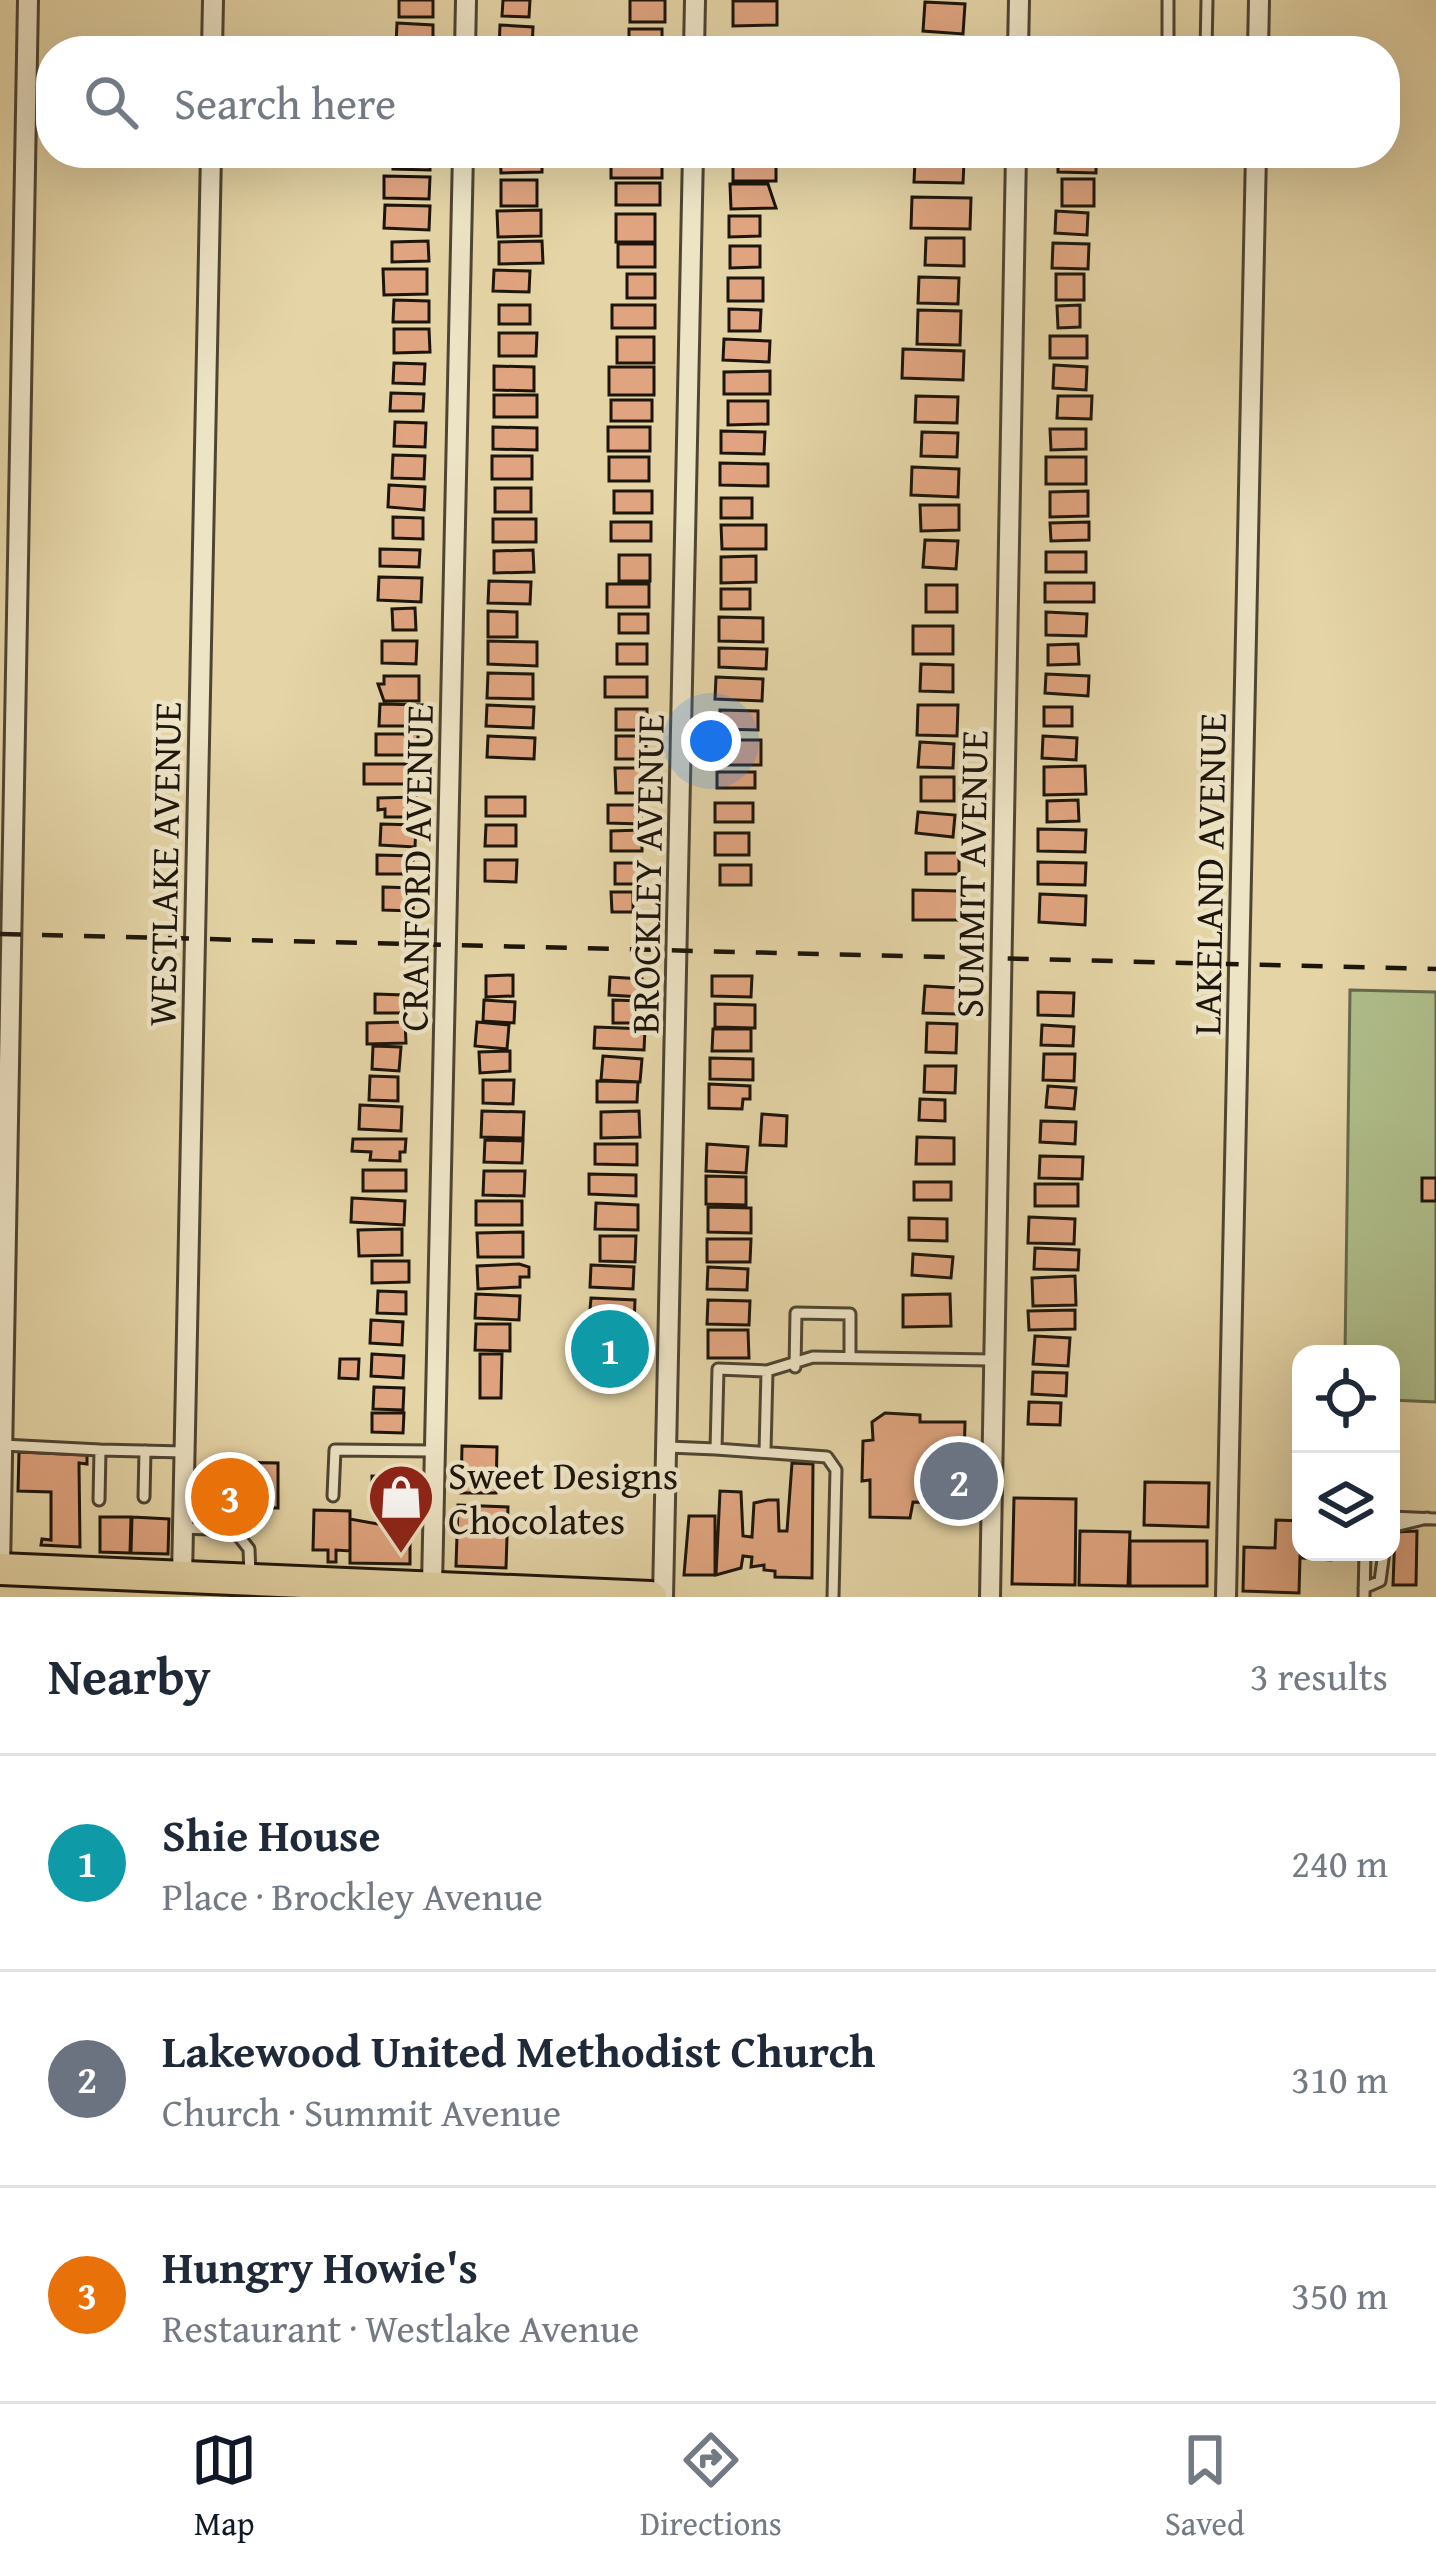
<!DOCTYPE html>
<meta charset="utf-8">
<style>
body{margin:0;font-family:"Gentium Book Plus",serif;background:#f2f2f3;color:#1f2937}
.controls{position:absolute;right:36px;bottom:36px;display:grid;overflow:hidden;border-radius:24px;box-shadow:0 12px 48px #0002}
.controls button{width:108px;height:108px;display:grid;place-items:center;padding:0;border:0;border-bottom:3px solid #e0e1e3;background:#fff;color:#1f2937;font:60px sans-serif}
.you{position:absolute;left:711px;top:741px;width:42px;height:42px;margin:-30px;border:9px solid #fff;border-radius:50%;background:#1a73e8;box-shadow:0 0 0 18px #1a73e833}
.badge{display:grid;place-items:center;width:78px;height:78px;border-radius:50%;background:#111827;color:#fff;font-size:39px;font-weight:700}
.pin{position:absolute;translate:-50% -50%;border:6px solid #fff;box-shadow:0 3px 12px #0006}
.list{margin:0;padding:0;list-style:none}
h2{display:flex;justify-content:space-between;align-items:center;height:156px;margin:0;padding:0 48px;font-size:51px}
h2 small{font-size:39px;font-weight:400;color:#747a83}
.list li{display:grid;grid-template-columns:78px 1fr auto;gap:36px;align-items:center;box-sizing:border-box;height:216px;padding:0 48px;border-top:3px solid #e0e1e3}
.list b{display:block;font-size:45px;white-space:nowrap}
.list p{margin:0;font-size:39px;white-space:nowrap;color:#747a83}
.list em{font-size:39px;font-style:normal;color:#747a83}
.icon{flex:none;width:66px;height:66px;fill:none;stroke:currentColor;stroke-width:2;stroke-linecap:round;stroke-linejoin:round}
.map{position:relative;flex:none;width:1436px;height:1597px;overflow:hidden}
.search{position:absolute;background:#fff;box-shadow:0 12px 48px #0002;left:36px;right:36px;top:36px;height:132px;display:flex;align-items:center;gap:30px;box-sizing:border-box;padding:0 42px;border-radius:48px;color:#747a83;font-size:45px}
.sheet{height:804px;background:#fff}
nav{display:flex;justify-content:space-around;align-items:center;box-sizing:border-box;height:168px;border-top:3px solid #e0e1e3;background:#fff;font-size:33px;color:#747a83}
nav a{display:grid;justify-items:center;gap:6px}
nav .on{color:#111827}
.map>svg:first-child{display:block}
.green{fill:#afbe8b;stroke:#666a4b;stroke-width:3}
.building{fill:#e0a580;stroke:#1d150b;stroke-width:3}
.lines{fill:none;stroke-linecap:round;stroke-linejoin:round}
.service-casing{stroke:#4f4532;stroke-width:15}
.minor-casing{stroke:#4f4532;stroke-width:24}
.primary-casing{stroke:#1d150b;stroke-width:36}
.service{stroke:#ede3c5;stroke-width:9}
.minor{stroke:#ede3c5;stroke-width:18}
.primary{stroke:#e4d4a6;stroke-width:30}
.rail{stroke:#1d150b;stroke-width:4.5;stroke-dasharray:21 21;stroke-linecap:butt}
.labels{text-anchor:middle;stroke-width:9;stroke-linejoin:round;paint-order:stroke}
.street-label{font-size:39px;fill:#1d150b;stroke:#ede3c5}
.poi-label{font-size:39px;fill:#1d150b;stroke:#ede3c5;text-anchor:start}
</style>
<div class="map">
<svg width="1436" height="1597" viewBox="0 0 1436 1597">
<rect width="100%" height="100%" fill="#e4d4a6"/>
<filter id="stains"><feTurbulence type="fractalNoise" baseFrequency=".00167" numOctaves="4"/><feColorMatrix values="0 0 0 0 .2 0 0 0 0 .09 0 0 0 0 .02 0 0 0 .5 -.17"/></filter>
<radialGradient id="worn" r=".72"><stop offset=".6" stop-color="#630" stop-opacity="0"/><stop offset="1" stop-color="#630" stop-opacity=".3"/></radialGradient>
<path class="green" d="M1350 990 1436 992V1402L1391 1400V1354H1345Z"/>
<path class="building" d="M399 0H433V17H399Z
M503 0H530L529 17 502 16Z
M630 0H665V22H630Z
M733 1H777V25L733 26Z
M925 2 965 4 963 34 923 31Z
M397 23 433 25V46L396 45Z
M500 25 533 27 532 50 499 49Z
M629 29H662V51H629Z
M742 38H767V51H742Z
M933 39 963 41V51H932Z
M393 153H430V170L393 169Z
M500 153H542V172L501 173Z
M611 153H662V178H611Z
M1058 153H1096V173L1058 172Z
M733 155H776V181H733Z
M915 160 964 162 963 183 914 182Z
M384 176 430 177 429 199 384 198Z
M1062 179H1094V206H1062Z
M501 180H537V206H501Z
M616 183H660V205H616Z
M730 184H768L776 208 731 209Z
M912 197 971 198 970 229 911 228Z
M385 205 430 206 429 230 384 228Z
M541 210V236L498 237 497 211Z
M1056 211 1088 213 1087 235 1055 233Z
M616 214H655V242H616Z
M729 216H760V236L729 237Z
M926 238H964V266L925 265Z
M428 241 429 261 392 262V242Z
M542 241 543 263 499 264V242Z
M1053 243 1089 244 1088 269 1052 268Z
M618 244H655V267H618Z
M730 246H760V267L730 268Z
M383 269H427V294L384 295Z
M494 270 530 271 529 292 493 291Z
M627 274H655V298H627Z
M1056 274H1084V300H1056Z
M919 277 959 278 958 304 918 303Z
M728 278H763V301H728Z
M394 300 429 301V322H393Z
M499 305H530V324H499Z
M612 305H655V328H612Z
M1080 305V327L1058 328 1057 306Z
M729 309 761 310 760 331H729Z
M918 310 961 311 960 345 917 344Z
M394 329H429L430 352 394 353Z
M499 333H537L536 356H499Z
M1050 336H1087V358H1050Z
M617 337H654V363H617Z
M724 339 770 341 769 362 723 360Z
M903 349 964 351 963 380 902 378Z
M394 363 425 364 424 384 393 383Z
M1054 365 1087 367 1086 390 1053 388Z
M494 366 534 367V391L494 390Z
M609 367H654V395H609Z
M770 371V394H724V372Z
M391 393 424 394 423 411H390Z
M494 395H537V417H494Z
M916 396 958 397 957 423 915 422Z
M1058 396H1092L1091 419 1057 418Z
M611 400H652V421H611Z
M728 401H768V424L728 425Z
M395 422 426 423 425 447 394 446Z
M493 427 537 428V450L493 449Z
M608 427H650V451H608Z
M1050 429H1086V449L1051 450Z
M721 431 765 432 764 454 721 453Z
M922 432 958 433 957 457 921 456Z
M393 455 425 456 424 479 392 478Z
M492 456H532V479H492Z
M609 457H649V481H609Z
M1046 457H1086V484H1046Z
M720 463 768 464V486L720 485Z
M912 467 959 469 958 497 911 495Z
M389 485 425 487 424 510 388 507Z
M495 488H531V512H495Z
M614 491H652V513H614Z
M1088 491V516L1050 517V492Z
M721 498H752V518H721Z
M920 505H959V530L921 531Z
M393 517 423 518V539L393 538Z
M493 519H536V542H493Z
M611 522H651V541H611Z
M1089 522V540L1051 541 1050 523Z
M721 525H766V549H722Z
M925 540 958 541 956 569 923 567Z
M380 549 420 550 419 567 380 566Z
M533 550 534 572 494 573V551Z
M1046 552H1086V572H1046Z
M619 555H650V581H619Z
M756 556V582L721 583V557Z
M379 577 422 578 421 602 378 600Z
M489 581 531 582 530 604 488 603Z
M1045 583H1094V602H1045Z
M607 584H649V607H607Z
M926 585H957V612H926Z
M721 589H750V609H721Z
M415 608 416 630H393L392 609Z
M488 611 517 612V637H488Z
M1046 612 1087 614 1086 636 1046 635Z
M619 614H648V633H619Z
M719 617 763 618V642L719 641Z
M913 626H953V654H913Z
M382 641H417L416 664 382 663Z
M488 641 537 642V666L488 664Z
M617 644H647V664H617Z
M1078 644 1079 664 1048 665V645Z
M719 648 767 649 766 669 719 667Z
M921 664 953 665V692L920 691Z
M488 673 533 674V699L487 698Z
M1046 674 1089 676 1088 696 1045 693Z
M384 676H419V701H384L378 684H384Z
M605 677H647V697H605Z
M716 677 763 679 762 701 715 699Z
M380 704 423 705V726H379Z
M487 705 534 707 533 728 486 726Z
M918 705H958L957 736 917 735Z
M1044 707H1072V726H1044Z
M616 709H647V730H616Z
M720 710 758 711V730L719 729Z
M376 734H418V755H376Z
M488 736 535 738 534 759 487 757Z
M616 736H646V759H616Z
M1043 736 1077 738 1076 760 1042 758Z
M716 740H761V765H716Z
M920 742 954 744 953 768 918 767Z
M364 764H415V784H364Z
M1085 766 1086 794 1044 795V767Z
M615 768H644L637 793H616Z
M717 772H755V788H717Z
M921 777H954V801H921Z
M416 797V817H385V809L378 810V798Z
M486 797H525V816H486Z
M1078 800 1079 821 1047 822V801Z
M715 803H753V822H715Z
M608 805H641V824L608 823Z
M918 812 955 815 953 837 916 833Z
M381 824 416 825 415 847 380 845Z
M486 825H516V846H485Z
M1038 829 1086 830 1085 852 1038 851Z
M642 830V851H611V831Z
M715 833H749V855H715Z
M926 853H959V874H926Z
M377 855 413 856V874H377Z
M485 860H517L516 882 485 881Z
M1038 862 1086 863 1085 885 1038 884Z
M615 863H642V884H615Z
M720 865H751V885H720Z
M383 887 414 888 413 911 383 910Z
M913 890 958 891V920H913Z
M611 892H633V912H612Z
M1040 894 1086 896 1085 925 1039 922Z
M513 975V996L486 997V976Z
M712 976H752L751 997 712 996Z
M610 977 642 979 641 997 609 995Z
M925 986 958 988 956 1014 923 1013Z
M1038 992 1074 993 1073 1016 1038 1015Z
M375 994 404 995 403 1013H375Z
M484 1000 515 1002 514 1023 483 1021Z
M613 1000 642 1001 641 1023H613Z
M715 1004 755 1005V1028L715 1027Z
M405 1022 406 1043 367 1044V1023Z
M477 1022 509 1025 507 1049 475 1046Z
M927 1023 957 1024 956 1053 926 1052Z
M1042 1025 1074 1027 1073 1046 1041 1045Z
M595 1027 645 1029 644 1050 594 1048Z
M713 1029H751V1051H712Z
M373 1046 401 1047 399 1071 372 1069Z
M510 1051V1071L480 1073 479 1052Z
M1044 1054H1075L1074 1081 1043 1080Z
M603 1056 642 1059 640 1082 601 1080Z
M710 1058 753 1059V1080L710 1079Z
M925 1066H956L955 1093 924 1092Z
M370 1076 398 1077V1101L369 1100Z
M483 1080H514L513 1104 483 1103Z
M597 1081 638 1082 637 1102H597Z
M709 1084 750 1086V1099H743L742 1109 709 1108Z
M1048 1086 1076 1088 1074 1109 1046 1107Z
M920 1099 945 1100V1121L919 1120Z
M360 1105 402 1107 401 1131 359 1129Z
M482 1111 524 1112 523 1138 481 1137Z
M639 1111 640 1137 601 1138V1112Z
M762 1114 787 1116 786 1146 760 1145Z
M1041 1121 1076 1122 1075 1144 1040 1142Z
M917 1137 954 1138V1164H916Z
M353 1139H406L405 1152H400V1161L370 1160 371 1152 352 1151Z
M485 1140 523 1141 522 1163 484 1162Z
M595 1144H637V1165L595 1164Z
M707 1144 748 1147 746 1173 706 1171Z
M1040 1156 1083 1157 1082 1179 1039 1178Z
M363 1170H406V1191H363Z
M484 1171H525L524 1196 483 1195Z
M589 1174 636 1175V1196L589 1194Z
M706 1176 746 1177V1205L706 1204Z
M1422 1178H1436V1201H1422Z
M914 1182H951V1200H914Z
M1035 1184H1078V1206H1035Z
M352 1198 405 1201 404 1225 351 1222Z
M476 1201H522V1225H476Z
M596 1203 638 1205V1230L595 1229Z
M708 1207 751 1208V1233L708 1232Z
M1029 1217 1075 1219 1074 1244 1028 1243Z
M909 1218 947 1219V1241L909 1240Z
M402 1229V1255L359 1256 358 1230Z
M523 1232V1257H478L477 1233Z
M600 1236H636L635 1262 600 1261Z
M707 1239H751L750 1262H707Z
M1035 1248 1079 1250 1078 1270 1034 1269Z
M913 1254 953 1257 951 1278 912 1275Z
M372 1261H409V1282L372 1283Z
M519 1264 529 1267V1277H520V1287L478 1289 477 1266Z
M591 1265 634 1267 633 1289 590 1287Z
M708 1267 748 1269 747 1290 707 1289Z
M1075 1276 1076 1305 1033 1306 1032 1278Z
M378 1291 406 1292V1314L377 1313Z
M476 1294 520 1296 519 1320 475 1318Z
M950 1294 951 1326 903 1327V1295Z
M591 1298 635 1300 634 1324 589 1321Z
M708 1300 750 1301 749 1325 707 1324Z
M1075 1310V1329L1029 1330 1028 1311Z
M371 1320 403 1322 402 1345 370 1343Z
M476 1324H510V1351L475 1350Z
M708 1330H748L749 1358H708Z
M590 1336H632L631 1361H589Z
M1035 1336 1070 1338 1068 1366 1033 1364Z
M372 1354 404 1356 403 1378 371 1376Z
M480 1354H502L501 1398H480Z
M340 1359H359L358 1379 339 1378Z
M1033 1372 1067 1373 1066 1396 1032 1394Z
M374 1387 404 1388 403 1410 373 1409Z
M1029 1402 1061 1403 1060 1425 1028 1424Z
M372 1413H404L403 1433 372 1432Z
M885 1413 920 1415V1422H965L963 1504 913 1502 910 1518 870 1517V1480L862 1481 863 1441 873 1440 872 1422Z
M462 1446 497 1447 496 1493H461Z
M19 1452 87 1455V1464L79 1463 80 1547 41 1545 42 1539 51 1540V1492L18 1491Z
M214 1462 278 1463V1508L214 1507Z
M792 1463 813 1464 812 1578 775 1577V1571L764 1570V1565L751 1567 752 1557 743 1556 741 1568 716 1575 720 1491 741 1492 743 1536 752 1537 754 1503 768 1500H778L779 1531H787Z
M394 1470H414L413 1513 372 1510V1476L394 1477Z
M1145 1482 1209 1483 1208 1527 1144 1525Z
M1014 1498 1076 1499 1075 1585 1012 1584Z
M458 1505 508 1507 506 1568 456 1566Z
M314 1510 350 1511V1551L336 1550V1562H328V1550H313Z
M689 1516H715V1575H684Z
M100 1517H131L130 1553 100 1552Z
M132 1517 169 1519 168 1554 131 1553Z
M390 1517H410V1564L350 1563V1519L389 1526Z
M1276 1520 1301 1521 1299 1593 1243 1591 1244 1547 1275 1548Z
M1080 1531 1130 1532 1128 1586 1079 1585Z
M1417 1531 1416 1585H1393L1395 1532Z
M1130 1541H1207V1586H1130Z
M1303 1552H1332L1331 1560 1303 1558Z"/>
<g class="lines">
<g class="service-casing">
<path id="service" d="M1168 0V51
M1206 51 1207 0
M795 1367 796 1313 850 1314V1357
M767 1371 718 1369 716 1449 827 1457 836 1470 833 1597
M3 1445 100 1450
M668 1447 716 1449
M765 1451 767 1371 813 1357 991 1360
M333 1496 335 1450 433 1451
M144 1497 145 1451
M99 1500 100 1450 184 1452
M1391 1517 1436 1519
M1391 1527 1427 1518
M183 1528 234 1530 249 1549 250 1575
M1364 1588 1380 1581 1384 1552
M1364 1597 1365 1552"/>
</g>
<g class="minor-casing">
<path id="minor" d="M212 51 213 0
M465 51 466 0
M694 51 695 0
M1018 51 1019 0
M1258 51 1259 0
M0 1569 28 0
M182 1577 211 153
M432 1585 463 153
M663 1597 693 153
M990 1597 1016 153
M1226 1597 1256 153"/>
</g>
<g class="primary-casing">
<path id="primary" d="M0 1569 651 1597"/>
</g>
<use href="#service" class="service"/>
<use href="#minor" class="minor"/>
<use href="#primary" class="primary"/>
<path class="rail" d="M0 934 1436 969"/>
</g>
<defs>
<g id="shop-pin" transform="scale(3.45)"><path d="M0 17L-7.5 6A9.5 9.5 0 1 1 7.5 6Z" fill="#8f2418" stroke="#ede3c5"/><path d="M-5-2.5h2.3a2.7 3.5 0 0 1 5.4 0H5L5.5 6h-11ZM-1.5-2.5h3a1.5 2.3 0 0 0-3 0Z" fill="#fff"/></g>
</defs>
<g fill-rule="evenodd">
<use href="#shop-pin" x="401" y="1497"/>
</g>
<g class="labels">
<g class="street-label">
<text transform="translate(164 864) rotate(-89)" y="14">WESTLAKE AVENUE</text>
<text transform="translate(416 868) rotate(-89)" y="14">CRANFORD AVENUE</text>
<text transform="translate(647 874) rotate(-89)" y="14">BROCKLEY AVENUE</text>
<text transform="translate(971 874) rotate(-89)" y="14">SUMMIT AVENUE</text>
<text transform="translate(1209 874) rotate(-89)" y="14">LAKELAND AVENUE</text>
</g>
<g class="poi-label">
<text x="448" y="1489">Sweet Designs<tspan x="448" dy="45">Chocolates</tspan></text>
</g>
</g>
<rect width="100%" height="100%" filter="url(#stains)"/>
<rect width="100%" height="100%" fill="url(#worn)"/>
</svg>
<div class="controls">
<button><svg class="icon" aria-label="locate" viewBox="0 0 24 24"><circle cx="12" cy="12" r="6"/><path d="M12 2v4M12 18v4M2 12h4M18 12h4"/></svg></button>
<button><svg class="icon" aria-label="layers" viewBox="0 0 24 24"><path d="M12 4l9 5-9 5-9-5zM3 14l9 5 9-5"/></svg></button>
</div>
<div class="you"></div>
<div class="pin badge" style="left:610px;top:1349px;background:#0f9aa8">1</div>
<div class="pin badge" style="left:959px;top:1481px;background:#6b7280">2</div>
<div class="pin badge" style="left:230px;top:1497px;background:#e8710a">3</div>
<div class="search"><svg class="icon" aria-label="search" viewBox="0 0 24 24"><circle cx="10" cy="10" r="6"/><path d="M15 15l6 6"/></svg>Search here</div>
</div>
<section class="sheet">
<h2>Nearby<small>3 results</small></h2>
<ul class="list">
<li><span class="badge" style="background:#0f9aa8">1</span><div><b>Shie House</b><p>Place · Brockley Avenue</p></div><em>240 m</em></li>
<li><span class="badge" style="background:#6b7280">2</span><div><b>Lakewood United Methodist Church</b><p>Church · Summit Avenue</p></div><em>310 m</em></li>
<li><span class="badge" style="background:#e8710a">3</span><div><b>Hungry Howie's</b><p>Restaurant · Westlake Avenue</p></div><em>350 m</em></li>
</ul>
</section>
<nav>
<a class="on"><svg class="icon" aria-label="map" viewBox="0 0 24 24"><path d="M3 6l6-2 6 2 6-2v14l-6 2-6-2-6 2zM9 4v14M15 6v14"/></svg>Map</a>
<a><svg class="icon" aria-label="directions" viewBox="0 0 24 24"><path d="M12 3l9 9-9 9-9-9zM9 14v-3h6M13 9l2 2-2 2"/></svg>Directions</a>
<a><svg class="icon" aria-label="saved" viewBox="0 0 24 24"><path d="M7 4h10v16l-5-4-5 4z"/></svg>Saved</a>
</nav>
